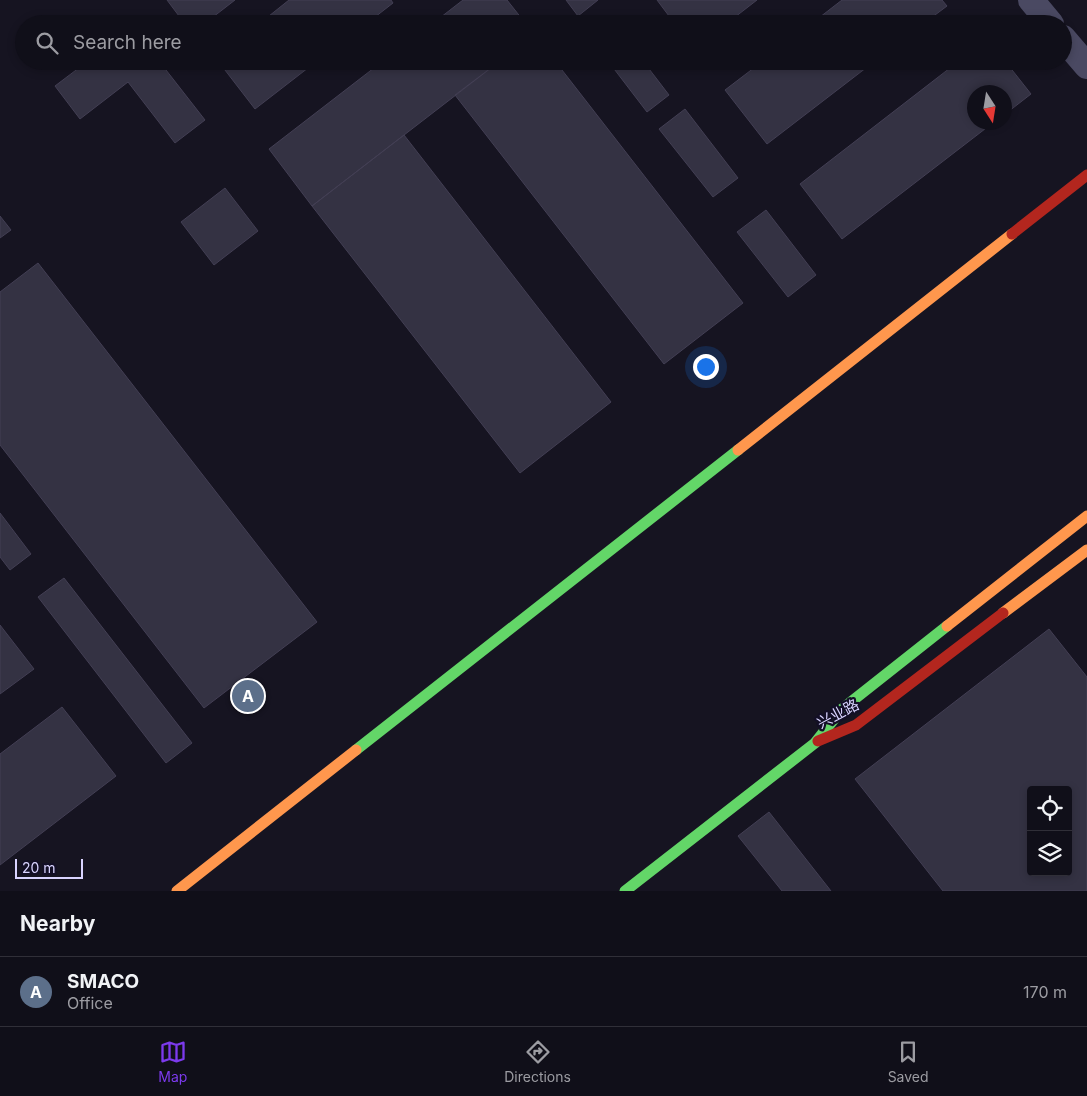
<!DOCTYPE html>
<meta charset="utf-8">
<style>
body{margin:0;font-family:Inter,"Noto Sans SC",sans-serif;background:#191822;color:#f1f3f6}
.controls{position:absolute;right:15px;bottom:15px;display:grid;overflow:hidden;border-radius:5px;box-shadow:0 2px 8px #0003}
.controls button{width:45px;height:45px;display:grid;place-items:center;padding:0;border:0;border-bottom:1px solid #302f38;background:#100f19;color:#f1f3f6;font:25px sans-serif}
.compass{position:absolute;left:967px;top:85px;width:45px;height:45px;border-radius:50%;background:#100f19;box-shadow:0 2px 8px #0003;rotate:168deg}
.scale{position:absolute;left:15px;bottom:12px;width:68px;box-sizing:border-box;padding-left:5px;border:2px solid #d9d4ff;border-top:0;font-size:14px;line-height:18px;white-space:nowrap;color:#d9d4ff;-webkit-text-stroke:4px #130f26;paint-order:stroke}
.you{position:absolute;left:705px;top:366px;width:18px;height:18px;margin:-12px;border:4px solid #fff;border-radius:50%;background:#1a73e8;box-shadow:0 0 0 8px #1a73e833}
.badge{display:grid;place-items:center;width:32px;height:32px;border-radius:50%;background:#7c3aed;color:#fff;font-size:16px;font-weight:700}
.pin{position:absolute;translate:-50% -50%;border:2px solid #fff;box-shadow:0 1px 5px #0006}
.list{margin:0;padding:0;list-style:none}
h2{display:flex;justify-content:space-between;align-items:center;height:65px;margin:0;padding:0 20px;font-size:21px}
h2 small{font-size:16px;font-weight:400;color:#9c9ca2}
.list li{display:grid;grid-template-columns:32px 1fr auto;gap:15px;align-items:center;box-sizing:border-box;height:70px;padding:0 20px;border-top:1px solid #302f38}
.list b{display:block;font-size:19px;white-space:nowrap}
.list p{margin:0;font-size:16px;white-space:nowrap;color:#9c9ca2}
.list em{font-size:16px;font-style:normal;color:#9c9ca2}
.icon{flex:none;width:28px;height:28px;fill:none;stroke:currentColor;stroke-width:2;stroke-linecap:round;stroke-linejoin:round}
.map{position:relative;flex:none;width:1087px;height:891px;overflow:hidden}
.search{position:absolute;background:#100f19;box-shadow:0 2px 8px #0003;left:15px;right:15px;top:15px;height:55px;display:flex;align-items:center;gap:12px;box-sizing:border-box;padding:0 18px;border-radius:28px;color:#9c9ca2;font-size:19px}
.sheet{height:135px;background:#100f19}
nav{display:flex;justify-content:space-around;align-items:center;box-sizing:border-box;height:70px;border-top:1px solid #302f38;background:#100f19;font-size:14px;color:#9c9ca2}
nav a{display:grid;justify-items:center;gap:2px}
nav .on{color:#7c3aed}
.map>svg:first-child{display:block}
.building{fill:#343243;stroke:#433f54;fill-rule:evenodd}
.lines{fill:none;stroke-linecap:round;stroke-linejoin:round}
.street{stroke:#4a4962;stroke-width:26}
.fast{stroke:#63d668;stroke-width:11}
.slow{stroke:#ff974d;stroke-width:11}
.jam{stroke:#b3261e;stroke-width:11}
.labels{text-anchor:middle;stroke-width:4.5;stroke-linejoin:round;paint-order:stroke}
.street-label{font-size:15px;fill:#d9d4ff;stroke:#130f26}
</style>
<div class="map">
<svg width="1087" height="891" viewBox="0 0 1087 891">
<rect width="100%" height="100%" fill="#161421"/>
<path class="building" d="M167 0H235L204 24H185Z
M289 0H391L393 3 366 24H259Z
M463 0H507L526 24H432Z
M566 0H598L578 16Z
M657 0H757L726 24H675Z
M842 0H942L947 6 923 24H811Z
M88 61H159L205 120 175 143 128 82 80 119 55 86Z
M218 61H317L255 109Z
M383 61H500L312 206 269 149Z
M500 61H555L743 303 664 364 455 95Z
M608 61H643L669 95 647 112Z
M763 61H875L767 144 725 90Z
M959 61H1005L1031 94 1004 115V92H974V122H994L842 239 800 184Z
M685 109 738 178 713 197 659 129Z
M404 135 611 402 520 473 312 206Z
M225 188 258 231 214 265 181 222Z
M766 210 816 275 788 297 737 232Z
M0 216 11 230 0 238Z
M38 263 317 622 204 708 0 445V292Z
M0 513 31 554 10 570 0 557Z
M64 578 192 743 166 763 38 597Z
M0 625 34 669 0 694Z
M1049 629 1087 677V891H943L855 779ZM1031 790H1068V872H1031Z
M62 707 116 776 0 865V754Z
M769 812 831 891H782L738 836Z"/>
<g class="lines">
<path class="street" d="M1031 0 1051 24
M1063 38 1087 66"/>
<path class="fast" d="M356 750 738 450
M625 891 815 743 842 709 947 626"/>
<path class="slow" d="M738 450 1012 234
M1003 613 1087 550
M947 626 1087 516
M177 891 356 750"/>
<path class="jam" d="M1012 234 1087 175
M818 741 856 725 1003 613"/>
</g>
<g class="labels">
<g class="street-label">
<text transform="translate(838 714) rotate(-28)" y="5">兴业路</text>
</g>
</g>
</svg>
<div class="controls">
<button><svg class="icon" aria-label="locate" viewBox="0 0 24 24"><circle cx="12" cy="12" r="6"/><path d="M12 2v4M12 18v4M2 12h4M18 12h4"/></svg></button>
<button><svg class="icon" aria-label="layers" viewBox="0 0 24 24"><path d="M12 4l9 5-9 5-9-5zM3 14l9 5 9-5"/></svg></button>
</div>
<svg class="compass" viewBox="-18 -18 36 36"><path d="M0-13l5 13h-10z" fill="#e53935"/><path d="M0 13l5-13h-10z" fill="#9c9ca2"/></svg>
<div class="scale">20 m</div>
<div class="you"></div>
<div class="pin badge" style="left:248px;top:696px;background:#5c6f8a">A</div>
<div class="search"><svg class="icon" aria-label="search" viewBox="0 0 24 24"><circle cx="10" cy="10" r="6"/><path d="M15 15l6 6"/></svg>Search here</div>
</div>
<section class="sheet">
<h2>Nearby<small></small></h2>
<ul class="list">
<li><span class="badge" style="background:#5c6f8a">A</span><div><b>SMACO</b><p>Office</p></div><em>170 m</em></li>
</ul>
</section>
<nav>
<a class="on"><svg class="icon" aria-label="map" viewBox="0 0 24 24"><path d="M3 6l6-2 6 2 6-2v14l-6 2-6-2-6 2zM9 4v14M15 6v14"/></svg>Map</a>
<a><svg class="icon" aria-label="directions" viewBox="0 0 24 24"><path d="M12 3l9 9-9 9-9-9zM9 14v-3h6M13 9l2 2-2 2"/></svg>Directions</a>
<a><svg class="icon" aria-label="saved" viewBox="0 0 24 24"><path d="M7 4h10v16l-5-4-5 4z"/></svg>Saved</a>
</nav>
